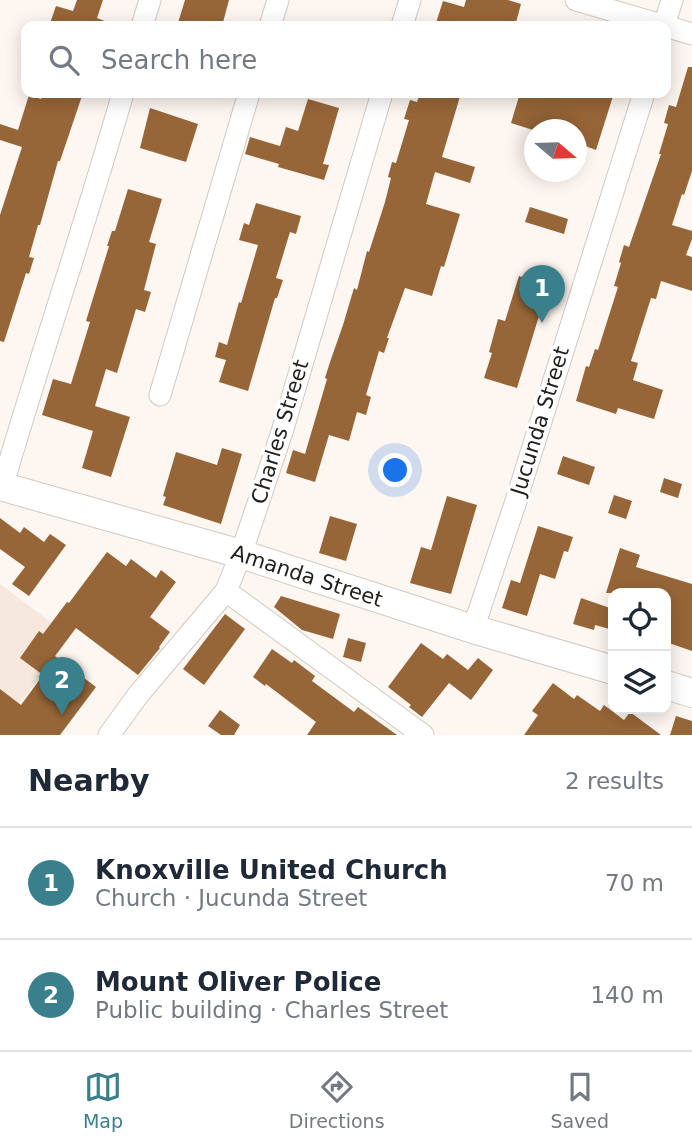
<!DOCTYPE html>
<meta charset="utf-8">
<style>
body{margin:0;font-family:"DejaVu Sans",sans-serif;background:#f6f6f7;color:#1f2937}
.controls{position:absolute;right:21px;bottom:21px;display:grid;overflow:hidden;border-radius:14px;box-shadow:0 4px 18px #0003}
.controls button{width:63px;height:63px;display:grid;place-items:center;padding:0;border:0;border-bottom:2px solid #e0e1e3;background:#fff;color:#1f2937;font:35px sans-serif}
.compass{position:absolute;left:524px;top:119px;width:63px;height:63px;border-radius:50%;background:#fff;box-shadow:0 4px 18px #0003;rotate:109deg}
.you{position:absolute;left:396px;top:471px;width:24px;height:24px;margin:-18px;border:5px solid #fff;border-radius:50%;background:#1a73e8;box-shadow:0 0 0 10px #1a73e833}
.badge{display:grid;place-items:center;width:46px;height:46px;border-radius:50%;background:#3a7f8c;color:#fff;font-size:23px;font-weight:700}
.pin{position:absolute;translate:-50% -58px;filter:drop-shadow(0 2px 4px #0008)}
.pin::after{content:'';position:absolute;top:37px;width:24px;height:21px;background:inherit;clip-path:polygon(0 0,100% 0,50% 100%)}
.list{margin:0;padding:0;list-style:none}
h2{display:flex;justify-content:space-between;align-items:center;height:91px;margin:0;padding:0 28px;font-size:30px}
h2 small{font-size:23px;font-weight:400;color:#747a83}
.list li{display:grid;grid-template-columns:46px 1fr auto;gap:21px;align-items:center;box-sizing:border-box;height:112px;padding:0 28px;border-top:2px solid #e0e1e3}
.list b{display:block;font-size:26px;white-space:nowrap}
.list p{margin:0;font-size:23px;white-space:nowrap;color:#747a83}
.list em{font-size:23px;font-style:normal;color:#747a83}
.icon{flex:none;width:38px;height:38px;fill:none;stroke:currentColor;stroke-width:2;stroke-linecap:round;stroke-linejoin:round}
.map{position:relative;flex:none;width:692px;height:735px;overflow:hidden}
.search{position:absolute;background:#fff;box-shadow:0 4px 18px #0003;left:21px;right:21px;top:21px;height:77px;display:flex;align-items:center;gap:18px;box-sizing:border-box;padding:0 24px;border-radius:14px;color:#747a83;font-size:26px}
.sheet{height:315px;background:#fff}
nav{display:flex;justify-content:space-around;align-items:center;box-sizing:border-box;height:98px;border-top:2px solid #e0e1e3;background:#fff;font-size:19px;color:#747a83}
nav a{display:grid;justify-items:center;gap:4px}
nav .on{color:#3a7f8c}
.map>svg:first-child{display:block}
.built{fill:#f6e8dc}
.building{fill:#976638}
.lines{fill:none;stroke-linecap:round;stroke-linejoin:round}
.minor-casing{stroke:#d1cac4;stroke-width:23}
.tertiary-casing{stroke:#d1cac4;stroke-width:30}
.minor{stroke:#fff;stroke-width:21}
.tertiary{stroke:#fff;stroke-width:28}
.labels{text-anchor:middle;stroke-width:7;stroke-linejoin:round;paint-order:stroke}
.street-label{font-size:21px;fill:#23201e;stroke:#fff}
</style>
<div class="map">
<svg width="692" height="735" viewBox="0 0 692 735">
<rect width="100%" height="100%" fill="#fef6f0"/>
<path class="built" d="M0 584 69 636 63 647 0 728Z"/>
<path class="building" d="M77 0H103L97 18 110 23 109 26H49L56 6 73 11Z
M185 0H229L222 26H177Z
M466 0H508L521 4 515 26H435L443 1 464 7Z
M688 67H692V171L684 195 682 194 672 225 692 231V239L686 255 692 257V291L661 281 656 299 651 298 631 361 638 363 633 380 663 390 654 419 618 408 616 414 576 401 586 366 589 367 595 349 598 350 618 287 614 286 621 263 619 262 624 245 629 247 661 154H659L668 124 664 123 669 105 676 107Z
M43 93H83L60 161H58L40 225H38L29 257 34 258 29 274 26 273 4 342 0 341V215L22 147 0 140V124L18 130 29 95 41 99Z
M420 93H461L442 157 475 167 470 183 435 172 426 204 460 214 444 267 441 266 432 296 405 288 387 338H389L384 353 379 351 366 395 371 397 366 415 357 412 349 441 329 435 315 482 286 473 293 450 305 454 327 379 325 378 330 362 343 325 354 288 357 290 367 251 369 252 385 202 391 178 388 177 392 162 396 163 409 120 404 119 410 100 417 102Z
M520 93H614L596 150 577 143V130H533L511 123Z
M308 99 339 108 323 164 329 165 324 180 278 167 279 164 245 154 250 137 280 146 286 127 298 131Z
M150 108 198 124 186 162 140 148Z
M128 189 162 199 149 242 156 244 144 290 151 292 145 312 136 309 117 373 106 369 95 406 130 417 111 477 82 468 93 431 42 415 53 379 71 384 90 322 86 321 109 246H107L112 231H115Z
M256 203 301 216 296 234 290 232 276 278 283 280 277 298H275L248 391 219 382 226 360 215 357 219 342 227 345 239 302 241 303 258 245 239 240 244 223 249 225Z
M530 207 568 219 564 234 525 222Z
M519 276 553 287 546 307 542 306 517 388 484 378 492 353 489 352 498 319 505 321Z
M222 448 242 454 221 524 163 505 166 497 163 496 176 452 217 465Z
M563 456 595 467 589 485 557 474Z
M664 478 682 484 678 498 660 492Z
M614 495 632 501 626 519 608 513Z
M447 496 477 505 451 594 410 583 421 547 431 550Z
M330 516 357 524 346 561 319 553Z
M0 518 20 533 24 527 44 542 50 534 66 545 29 596 12 584 25 567 0 549Z
M538 526 573 537 568 552 564 551 555 579 540 574 527 616 502 608 511 580 520 583Z
M620 548 640 555 636 567 692 584V651L666 642V593H606Z
M107 552 126 566 131 559 156 578 161 570 176 582 150 617 170 632 159 647 160 648 138 675 76 628 55 656 96 687 60 735H0V689L21 705 43 675 20 658 39 631 43 634 67 602 69 603Z
M281 596 340 614 333 639 302 630 274 607Z
M581 598 613 609V630L595 625 594 630 573 624Z
M225 614 245 629 204 685 183 669Z
M348 638 366 643 361 662 343 657Z
M421 643 443 659 447 654 468 670 478 658 493 670 471 700 449 683 422 717 409 707 411 705 388 687Z
M272 649 292 663 294 660 315 676 312 681 354 712 358 707 397 735H307L316 722 266 684 265 686 253 677Z
M553 683 574 699 577 695 600 711 604 705 624 720 630 712 661 735H524L538 715 532 711Z
M220 710 240 725 234 735H221L208 726Z
M676 716 692 721V735H670Z"/>
<g class="lines">
<g class="minor-casing">
<path id="minor" d="M576 0 692 34
M142 26 150 0
M270 26 278 0
M402 26 410 0
M664 26 672 0
M160 395 249 93
M2 487C41 355 85 225 123 93
M226 591 423 735
M473 629 515 504 644 93
M109 735 138 695 226 591 241 554 282 432 382 93"/>
</g>
<g class="tertiary-casing">
<path id="tertiary" d="M0 486 241 554 473 629 613 670
M666 685 692 693"/>
</g>
<use href="#minor" class="minor"/>
<use href="#tertiary" class="tertiary"/>
</g>
<g class="labels">
<g class="street-label">
<text transform="translate(540 421) rotate(-73)" y="7">Jucunda Street</text>
<text transform="translate(280 432) rotate(-73)" y="7">Charles Street</text>
<text transform="translate(307 576) rotate(18)" y="7">Amanda Street</text>
</g>
</g>
</svg>
<div class="controls">
<button><svg class="icon" aria-label="locate" viewBox="0 0 24 24"><circle cx="12" cy="12" r="6"/><path d="M12 2v4M12 18v4M2 12h4M18 12h4"/></svg></button>
<button><svg class="icon" aria-label="layers" viewBox="0 0 24 24"><path d="M12 4l9 5-9 5-9-5zM3 14l9 5 9-5"/></svg></button>
</div>
<svg class="compass" viewBox="-18 -18 36 36"><path d="M0-13l5 13h-10z" fill="#e53935"/><path d="M0 13l5-13h-10z" fill="#747a83"/></svg>
<div class="you"></div>
<div class="pin badge" style="left:542px;top:323px">1</div>
<div class="pin badge" style="left:62px;top:715px">2</div>
<div class="search"><svg class="icon" aria-label="search" viewBox="0 0 24 24"><circle cx="10" cy="10" r="6"/><path d="M15 15l6 6"/></svg>Search here</div>
</div>
<section class="sheet">
<h2>Nearby<small>2 results</small></h2>
<ul class="list">
<li><span class="badge">1</span><div><b>Knoxville United Church</b><p>Church · Jucunda Street</p></div><em>70 m</em></li>
<li><span class="badge">2</span><div><b>Mount Oliver Police</b><p>Public building · Charles Street</p></div><em>140 m</em></li>
</ul>
</section>
<nav>
<a class="on"><svg class="icon" aria-label="map" viewBox="0 0 24 24"><path d="M3 6l6-2 6 2 6-2v14l-6 2-6-2-6 2zM9 4v14M15 6v14"/></svg>Map</a>
<a><svg class="icon" aria-label="directions" viewBox="0 0 24 24"><path d="M12 3l9 9-9 9-9-9zM9 14v-3h6M13 9l2 2-2 2"/></svg>Directions</a>
<a><svg class="icon" aria-label="saved" viewBox="0 0 24 24"><path d="M7 4h10v16l-5-4-5 4z"/></svg>Saved</a>
</nav>
